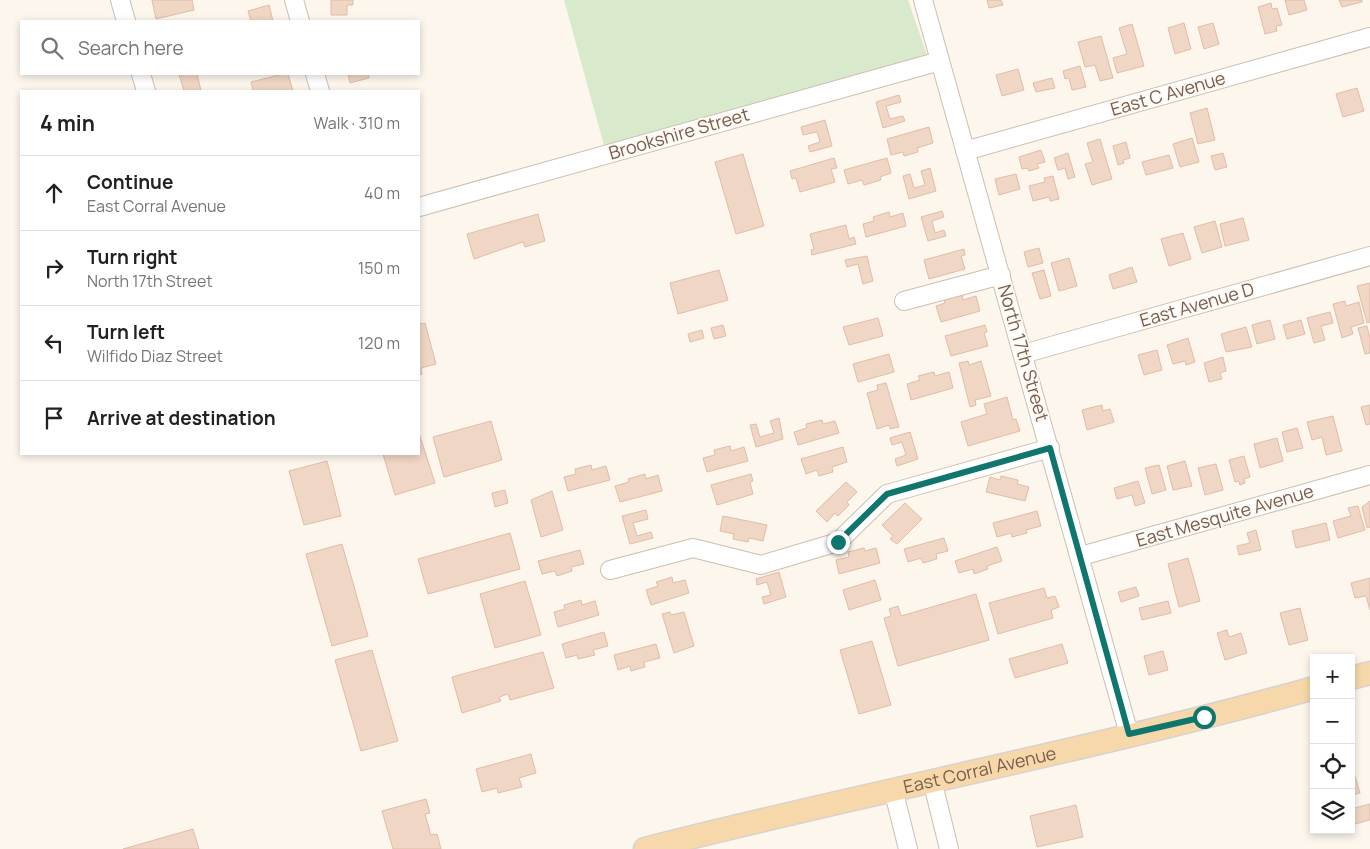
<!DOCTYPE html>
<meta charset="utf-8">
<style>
body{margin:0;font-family:Manrope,sans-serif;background:#f2f2f2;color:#202124}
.controls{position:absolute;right:15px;bottom:15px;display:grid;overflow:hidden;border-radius:0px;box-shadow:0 2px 8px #0003}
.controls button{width:45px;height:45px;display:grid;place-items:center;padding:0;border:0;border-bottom:1px solid #e0e0e0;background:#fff;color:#202124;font:25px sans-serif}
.stop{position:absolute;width:15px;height:15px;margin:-11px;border:4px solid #0f766e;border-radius:50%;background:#fff}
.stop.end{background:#0f766e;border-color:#fff;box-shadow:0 1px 5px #0008}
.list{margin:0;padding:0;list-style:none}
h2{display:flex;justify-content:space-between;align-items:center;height:65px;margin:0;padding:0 20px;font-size:21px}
h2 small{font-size:16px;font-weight:400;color:#757577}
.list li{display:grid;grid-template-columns:32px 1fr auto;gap:15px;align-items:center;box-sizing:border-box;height:75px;padding:0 20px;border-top:1px solid #e0e0e0}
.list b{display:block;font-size:19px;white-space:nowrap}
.list p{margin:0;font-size:16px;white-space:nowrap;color:#757577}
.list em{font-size:16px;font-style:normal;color:#757577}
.icon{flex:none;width:28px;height:28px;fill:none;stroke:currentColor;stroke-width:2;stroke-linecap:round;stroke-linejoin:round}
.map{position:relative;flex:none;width:1370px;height:849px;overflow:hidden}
.search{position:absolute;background:#fff;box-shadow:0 2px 8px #0003;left:20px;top:20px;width:400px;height:55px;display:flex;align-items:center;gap:12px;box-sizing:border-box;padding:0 18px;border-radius:0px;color:#757577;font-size:19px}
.panel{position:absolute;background:#fff;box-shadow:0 2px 8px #0003;left:20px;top:90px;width:400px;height:365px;border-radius:0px}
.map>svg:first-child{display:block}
.green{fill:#d8eacb}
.building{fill:#f0d6c5;stroke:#e2bca7}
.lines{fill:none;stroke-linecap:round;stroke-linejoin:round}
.minor-casing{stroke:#cebeb1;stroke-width:20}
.major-casing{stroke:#d9d2ce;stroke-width:25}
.minor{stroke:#fff;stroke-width:18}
.major{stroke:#f6d8aa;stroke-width:22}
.route{stroke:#0f766e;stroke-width:6}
.labels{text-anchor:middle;stroke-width:4;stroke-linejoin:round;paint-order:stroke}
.street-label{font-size:18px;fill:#775d4f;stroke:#fefaf3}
</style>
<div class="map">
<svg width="1370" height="849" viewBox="0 0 1370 849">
<rect width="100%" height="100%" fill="#fcf6ed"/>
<path class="green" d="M564 0H908L928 58 605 149Z"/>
<path class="building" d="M152 0H192L194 10 156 19Z
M331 0H353V5H347V15H331Z
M987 0H1001L1003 5 989 8Z
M1285 0H1304L1307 10 1289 15Z
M1339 0H1362V2L1342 7Z
M1271 3 1272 9 1277 8 1282 25 1276 26 1277 31 1265 34 1258 7Z
M269 5 273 21H251L248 11Z
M1184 23 1191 49 1175 54 1168 28Z
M1213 23 1219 44 1204 49 1198 27Z
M1132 24 1144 66 1117 73 1113 58 1127 54 1119 28Z
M1101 36 1113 78 1100 81 1095 65 1085 67 1078 42Z
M1080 66 1086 87 1072 90 1069 78 1065 79 1063 71Z
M1018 69 1024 90 1002 96 996 75Z
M179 74H197L201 91H184Z
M283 74H288L293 91H253L251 82Z
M348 74H368L369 78 350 83Z
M1052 78 1055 88 1036 92 1033 83Z
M1357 88 1364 111 1343 117 1336 94Z
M899 95 901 102 886 106 890 119 903 116 905 121 883 128 876 102Z
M1207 108 1215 140 1198 144 1190 113Z
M825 120 832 146 810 152 808 146 820 142 817 132 803 135 801 127Z
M929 127 933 143 917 148 918 152 904 156 903 152 891 155 887 139Z
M1192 138 1199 162 1180 167 1173 144Z
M1100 139 1112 179 1092 185 1085 164 1093 162 1087 143Z
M1126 142 1130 158 1123 160 1124 163 1118 165 1113 146Z
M1041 150 1045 162 1037 164 1039 168 1029 171 1027 168 1022 169 1019 157Z
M1068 153 1075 177 1068 179 1065 168 1058 170 1054 158Z
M1223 153 1227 167 1215 170 1211 156Z
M743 154 764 226 736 234 715 162Z
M1169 155 1173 168 1146 175 1142 162Z
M834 158 837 168 831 169 835 182 800 192 796 178 792 179 790 171Z
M887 158 891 173 880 177 881 180 864 185 862 180 848 184 844 170Z
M930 168 936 191 909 199 903 176 910 174 914 188 925 185 921 171Z
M1016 174 1020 189 999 195 995 179Z
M1053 176 1059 199 1050 201 1049 197 1033 201 1029 186 1045 182 1044 178Z
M942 211 944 217 932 221 935 233 944 230 946 236 928 241 921 217Z
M889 212 890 217 903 213 906 226 866 237 863 224 874 221 873 217Z
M538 214 545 241 525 247 523 242 474 259 467 234Z
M1243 218 1249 240 1225 246 1220 224Z
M1215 221 1222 247 1202 253 1194 227Z
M846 225 849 239 854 237 856 244 812 255 811 250 814 249 810 234Z
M1183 233 1191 259 1169 266 1161 239Z
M1039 248 1043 263 1028 267 1024 252Z
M964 249 965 255 961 256 965 269 929 279 924 260Z
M867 256 873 281 863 284 858 264 847 267 845 260Z
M1069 258 1077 286 1059 291 1051 263Z
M1132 267 1137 282 1113 289 1109 275Z
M719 270 728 300 678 314 670 283Z
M1044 270 1051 296 1040 299 1032 273Z
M1370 283V322L1367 323 1357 286Z
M962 294 963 300 976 296 980 311 941 322 936 306 945 303 944 299Z
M1345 301 1346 306 1359 302 1364 323 1351 327 1353 334 1342 338 1333 304Z
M1330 312 1333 323 1321 326 1325 340 1314 343 1307 318Z
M878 318 883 336 849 345 843 327Z
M1270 320 1275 339 1257 344 1252 325Z
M1301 320 1305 334 1287 339 1283 325Z
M425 323 436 364 421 368 422 374 419 375V324Z
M723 325 726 336 714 339 711 328Z
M985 325 987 332 984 333 988 346 951 356 945 336Z
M1367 326 1370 338V353L1365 354 1358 328Z
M1246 327 1252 347 1226 352 1221 334Z
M702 330 704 338 690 342 688 334Z
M1188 338 1195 362 1186 365 1185 361 1173 364 1167 345Z
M1157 350 1162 370 1144 375 1138 355Z
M889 354 894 372 858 382 853 364Z
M1223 357 1226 371 1220 373 1222 379 1209 382 1204 363Z
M968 361 969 365 981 361 991 396 975 400 976 405 970 407 959 363Z
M934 372 935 376 949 372 953 388 911 400 907 384 920 380 918 376Z
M886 383 899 427 890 429 889 425 877 429 867 393 878 390 877 385Z
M1007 397 1013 420 1016 419 1020 431 968 446 961 422 987 414 984 404Z
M1102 405 1103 411 1110 409 1114 422 1087 430 1082 410Z
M1370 405V424L1366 425 1361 407Z
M1333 416 1342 451 1326 455 1322 437 1312 440 1307 422Z
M779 418 783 439 756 447 750 425 756 424 760 437 774 433 770 421Z
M822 420 823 424 835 421 839 433 798 445 794 432 807 428 806 424Z
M491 421 502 460 444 477 433 437Z
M1297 428 1303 448 1287 452 1282 432Z
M910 432 918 459 897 466 895 459 906 455 902 442 892 445 890 438Z
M419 433 435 483 395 495 383 454H419Z
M1277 438 1283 461 1260 468 1254 444Z
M730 446 731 451 744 447 748 461 707 472 703 458 715 455 714 450Z
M843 447 847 462 832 467 833 472 819 476 817 470 806 474 801 459Z
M1244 456 1250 477 1244 479 1245 483 1240 485 1239 481 1235 482 1229 460Z
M327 461 341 516 304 525 289 471Z
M1185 461 1192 486 1173 490 1167 466Z
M1216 464 1223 490 1205 495 1198 468Z
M591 465 592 470 606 466 610 480 568 491 564 477 576 474 575 469Z
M1159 465 1166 490 1152 494 1145 468Z
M645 474 646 479 658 475 662 491 620 502 615 486 629 482 628 479Z
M751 474 753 481 750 482 753 494 717 505 711 485Z
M1001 476 1018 480 1017 484 1029 487 1025 501 986 492 990 477 1000 480Z
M1138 481 1145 503 1135 506 1132 495 1117 499 1114 488Z
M846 482 857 492 847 502 849 505 838 516 835 513 827 522 816 511Z
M505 490 508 503 495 507 492 493Z
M552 491 563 530 541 537 531 500Z
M1370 501V527L1367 528 1362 507Z
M905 503 922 519 897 544 890 539 893 536 882 525Z
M1358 506 1365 530 1338 538 1333 521 1351 516 1348 508Z
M646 510 648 519 633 523 637 536 651 532 653 538 630 544 622 516Z
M1037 511 1041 526 1026 530 1027 533 1012 537 1011 533 997 537 993 523Z
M723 516 767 525 763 541 749 538 748 542 733 539 734 534 720 531Z
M1326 523 1330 540 1296 548 1292 531Z
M1256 530 1261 550 1239 555 1237 546 1250 543 1247 533Z
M510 533 520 569 428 594 418 559Z
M944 538 948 551 936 554 937 559 923 563 921 558 908 562 904 549Z
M342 544 368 636 332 646 306 554Z
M997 547 1002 561 987 566 988 569 974 574 973 569 959 573 955 561Z
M864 548 865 551 876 548 880 563 839 574 836 560 849 557 848 552Z
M580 550 584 564 571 567 572 571 557 576 555 571 542 574 538 561Z
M1188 558 1200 601 1179 607 1168 564Z
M779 572 786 597 764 604 762 597 771 595 767 582 757 585 756 579Z
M672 577 673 583 685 580 689 593 651 605 646 590 658 586 656 582Z
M1370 578V610L1366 596 1355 598 1351 583Z
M875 580 881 600 849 610 843 590Z
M525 581 541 635 495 648 480 594Z
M1136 587 1139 596 1121 602 1118 592Z
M1044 588 1047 598 1055 596 1059 607 1051 610 1053 618 998 634 989 603Z
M976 594 989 640 898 666 884 618 891 616 889 609 898 606 901 616Z
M581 600 582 605 595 601 599 615 558 627 554 612 565 609 564 605Z
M1168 601 1171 613 1142 620 1139 608Z
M1300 608 1308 640 1289 645 1280 613Z
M670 612 671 615 684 612 694 646 674 653 662 614Z
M1227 630 1229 637 1241 633 1247 653 1225 660 1217 633Z
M604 632 608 646 593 650 595 655 578 659 577 655 566 658 562 644Z
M872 641 891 705 859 714 840 650Z
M656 644 660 658 644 662 645 667 631 671 630 666 618 670 614 655Z
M1062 644 1068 663 1015 678 1009 659Z
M372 650 398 741 361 751 335 660Z
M1163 651 1168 670 1149 675 1144 656Z
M543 652 554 688 510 700 508 694 499 697 501 701 462 713 452 677Z
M531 754 536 773 519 778 522 787 498 793 497 788 482 792 476 769Z
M1351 763 1360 793 1351 795Z
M426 799 430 813 425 814 431 835 437 834 441 849H393L382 811Z
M1370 804V820L1351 825V809Z
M1076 805 1083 837 1037 847 1030 816Z
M193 829 199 849H123Z"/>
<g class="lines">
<g class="minor-casing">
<path id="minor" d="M120 0 126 21
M294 0 300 21
M923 0 1129 734
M141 74 146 91
M315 74 320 91
M965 151 1370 37
M419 207 940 61
M904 301 1001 275
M1023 354 1370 256
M1081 556 1370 475
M610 570 693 548 761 565 838 542 887 494 1050 448
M932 780 949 849
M893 789 908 849"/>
</g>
<g class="major-casing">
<g id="major">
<path d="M1351 678 1370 673"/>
<path id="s1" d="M645 849C867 792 1093 750 1314 688"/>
</g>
</g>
<use href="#minor" class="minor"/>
<use href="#major" class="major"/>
</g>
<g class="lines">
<path class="route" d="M838 542 887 494 1050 448 1129 734 1204 717"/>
</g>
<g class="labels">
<g class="street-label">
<text transform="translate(1168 94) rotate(-16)" y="6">East C Avenue</text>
<text transform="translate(679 134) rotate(-16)" y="6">Brookshire Street</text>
<text transform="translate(1197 305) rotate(-16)" y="6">East Avenue D</text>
<text transform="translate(1023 353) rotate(74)" y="6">North 17th Street</text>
<text transform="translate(1225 516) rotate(-16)" y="6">East Mesquite Avenue</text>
<text dy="6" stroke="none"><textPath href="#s1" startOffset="344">East Corral Avenue</textPath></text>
</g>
</g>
</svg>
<div class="controls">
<button>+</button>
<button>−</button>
<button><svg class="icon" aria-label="locate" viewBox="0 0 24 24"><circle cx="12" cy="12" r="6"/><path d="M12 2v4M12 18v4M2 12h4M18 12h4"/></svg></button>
<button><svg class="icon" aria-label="layers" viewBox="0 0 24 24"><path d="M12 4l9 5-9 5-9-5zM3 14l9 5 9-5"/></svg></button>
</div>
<div class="stop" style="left:1204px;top:717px"></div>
<div class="stop end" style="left:838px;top:542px"></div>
<div class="search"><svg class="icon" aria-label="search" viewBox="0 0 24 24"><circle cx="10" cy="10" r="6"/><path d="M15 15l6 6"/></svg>Search here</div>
<section class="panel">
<h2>4 min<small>Walk · 310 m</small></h2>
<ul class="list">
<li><svg class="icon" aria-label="ahead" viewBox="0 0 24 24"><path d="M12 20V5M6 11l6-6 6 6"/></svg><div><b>Continue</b><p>East Corral Avenue</p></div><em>40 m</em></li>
<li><svg class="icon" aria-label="right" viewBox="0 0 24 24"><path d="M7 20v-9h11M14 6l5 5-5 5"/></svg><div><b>Turn right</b><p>North 17th Street</p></div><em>150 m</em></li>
<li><svg class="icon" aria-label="left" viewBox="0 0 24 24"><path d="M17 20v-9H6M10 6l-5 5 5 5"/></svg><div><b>Turn left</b><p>Wilfido Diaz Street</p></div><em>120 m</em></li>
<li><svg class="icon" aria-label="arrive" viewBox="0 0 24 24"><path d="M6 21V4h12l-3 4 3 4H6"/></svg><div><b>Arrive at destination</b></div></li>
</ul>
</section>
</div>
